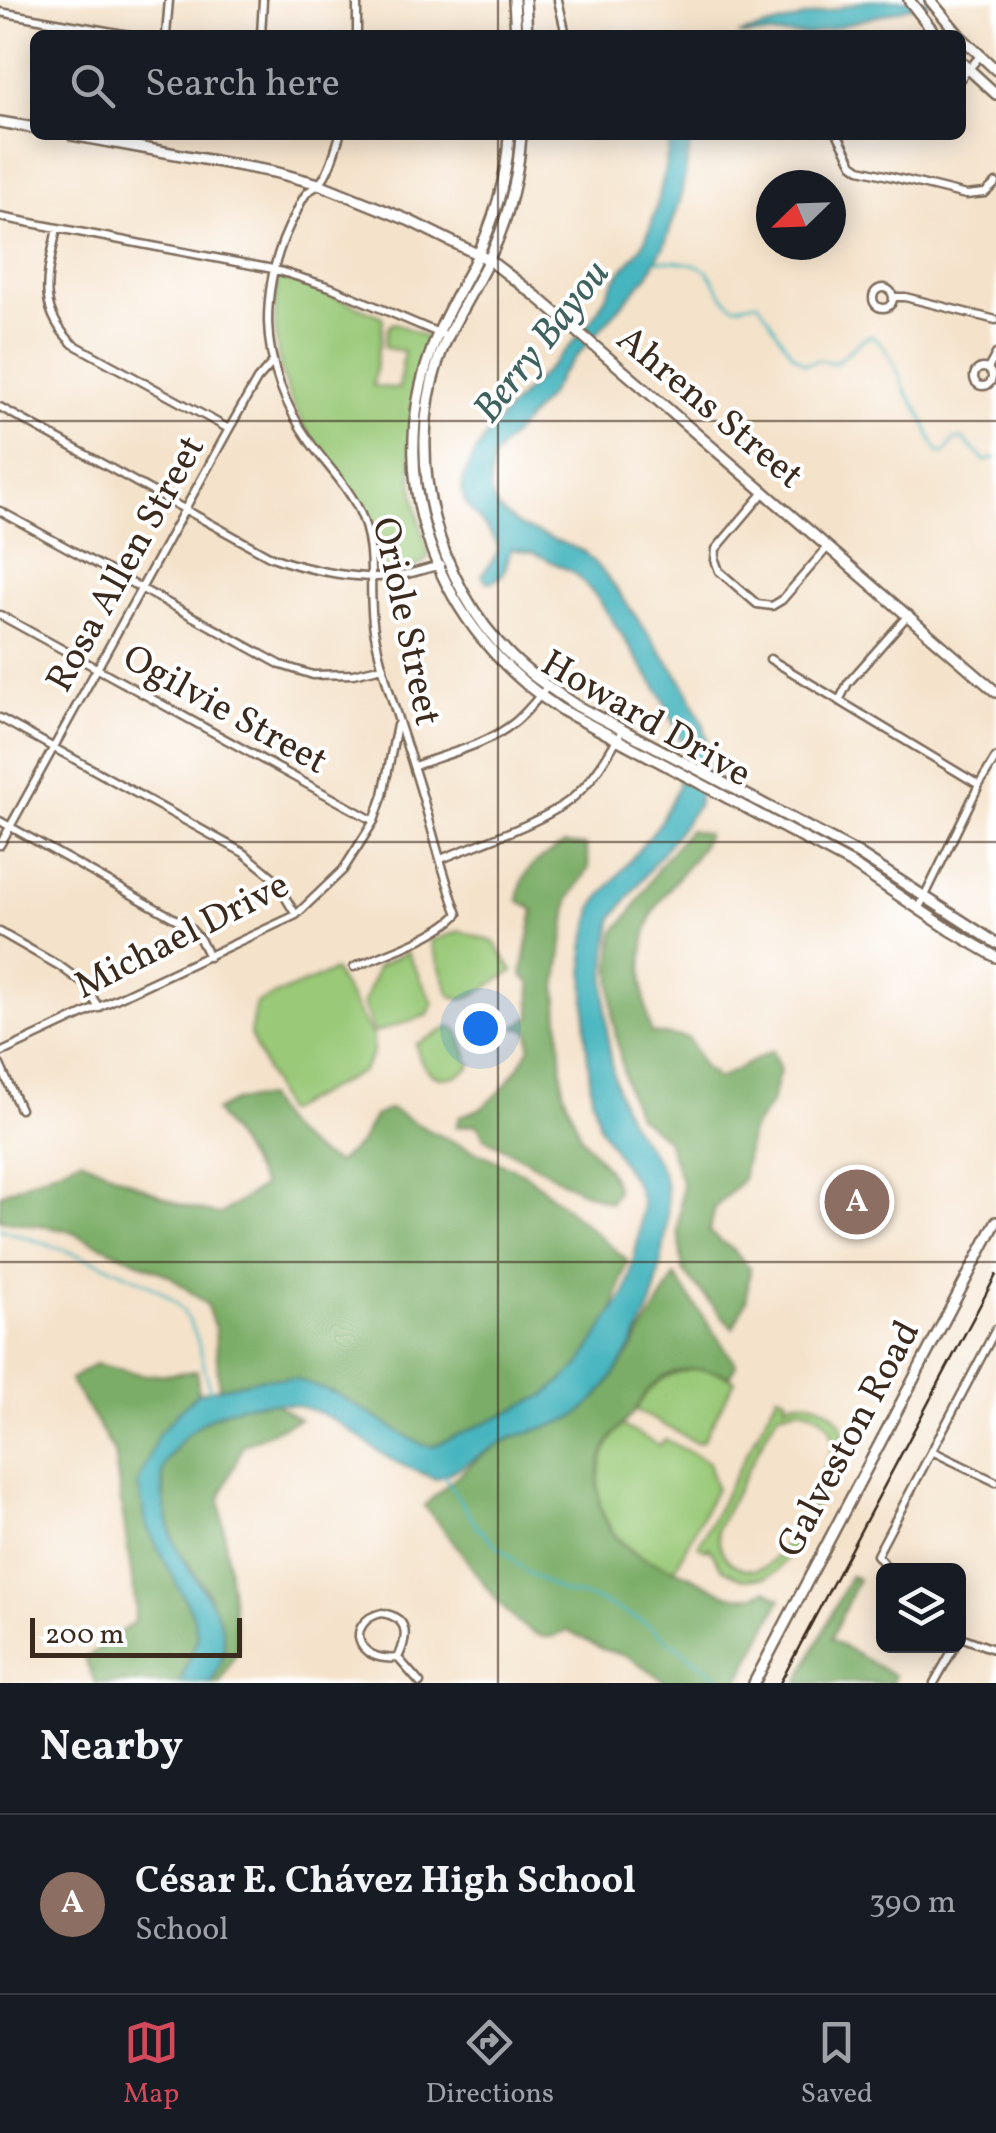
<!DOCTYPE html>
<meta charset="utf-8">
<style>
body{margin:0;font-family:Vollkorn,serif;background:#242831;color:#f1f3f6}
.controls{position:absolute;right:30px;bottom:30px;display:grid;overflow:hidden;border-radius:15px;box-shadow:0 5px 25px #0003}
.controls button{width:90px;height:90px;display:grid;place-items:center;padding:0;border:0;border-bottom:2px solid #363941;background:#171b24;color:#f1f3f6;font:50px sans-serif}
.compass{position:absolute;left:756px;top:170px;width:90px;height:90px;border-radius:50%;background:#171b24;box-shadow:0 5px 25px #0003;rotate:247deg}
.scale{position:absolute;left:30px;bottom:25px;width:212px;box-sizing:border-box;padding-left:10px;border:5px solid #3b2a1e;border-top:0;font-size:28px;line-height:35px;white-space:nowrap;color:#3b2a1e;-webkit-text-stroke:8px #fff;paint-order:stroke}
.you{position:absolute;left:480px;top:1028px;width:35px;height:35px;margin:-25px;border:8px solid #fff;border-radius:50%;background:#1a73e8;box-shadow:0 0 0 15px #1a73e833}
.badge{display:grid;place-items:center;width:65px;height:65px;border-radius:50%;background:#d1495b;color:#fff;font-size:32px;font-weight:700}
.pin{position:absolute;translate:-50% -50%;border:5px solid #fff;box-shadow:0 2px 10px #0006}
.list{margin:0;padding:0;list-style:none}
h2{display:flex;justify-content:space-between;align-items:center;height:130px;margin:0;padding:0 40px;font-size:42px}
h2 small{font-size:32px;font-weight:400;color:#9ea1a6}
.list li{display:grid;grid-template-columns:65px 1fr auto;gap:30px;align-items:center;box-sizing:border-box;height:180px;padding:0 40px;border-top:2px solid #363941}
.list b{display:block;font-size:38px;white-space:nowrap}
.list p{margin:0;font-size:32px;white-space:nowrap;color:#9ea1a6}
.list em{font-size:32px;font-style:normal;color:#9ea1a6}
.icon{flex:none;width:55px;height:55px;fill:none;stroke:currentColor;stroke-width:2;stroke-linecap:round;stroke-linejoin:round}
.map{position:relative;flex:none;width:996px;height:1683px;overflow:hidden}
.search{position:absolute;background:#171b24;box-shadow:0 5px 25px #0003;left:30px;right:30px;top:30px;height:110px;display:flex;align-items:center;gap:25px;box-sizing:border-box;padding:0 35px;border-radius:15px;color:#9ea1a6;font-size:38px}
.sheet{height:310px;background:#171b24}
nav{display:flex;justify-content:space-around;align-items:center;box-sizing:border-box;height:140px;border-top:2px solid #363941;background:#171b24;font-size:28px;color:#9ea1a6}
nav a{display:grid;justify-items:center;gap:5px}
nav .on{color:#d1495b}
.map>svg:first-child{display:block}
.green{fill:#9ac978;stroke:#6a7a4b;stroke-width:2.5;fill-rule:evenodd}
.forest{fill:#7bad68;stroke:#5b6c43;stroke-width:2.5}
.water{fill:#46b5bf;stroke:#40706e;stroke-width:2.5}
.lines{fill:none;stroke-linecap:round;stroke-linejoin:round}
.stream{stroke:#46b5bf;stroke-width:2.5}
.street-casing{stroke:#7c6a5a;stroke-width:11}
.secondary-casing{stroke:#7c6a5a;stroke-width:14}
.street{stroke:#fff;stroke-width:6}
.secondary{stroke:#fff;stroke-width:9}
.rail{stroke:#3b2a1e;stroke-width:2.5}
.grid{fill:none;stroke:#3b2a1e;stroke-width:2.5;stroke-opacity:0.55}
.labels{text-anchor:middle;stroke-width:8;stroke-linejoin:round;paint-order:stroke}
.street-label{font-size:38px;fill:#3b2a1e;stroke:#fff}
.water-label{font-size:40px;font-style:italic;fill:#3f625e;stroke:#fff}
</style>
<div class="map">
<svg width="996" height="1683" viewBox="0 0 996 1683">
<rect width="100%" height="100%" fill="#fff"/>
<filter id="ink" filterUnits="userSpaceOnUse"><feTurbulence type="fractalNoise" baseFrequency=".01" numOctaves="2"/><feDisplacementMap in="SourceGraphic" scale="20" xChannelSelector="R" yChannelSelector="G"/><feConvolveMatrix kernelMatrix="1 2 1 2 8 2 1 2 1" color-interpolation-filters="sRGB"/></filter>
<filter id="wash" filterUnits="userSpaceOnUse"><feTurbulence type="fractalNoise" baseFrequency=".0048" numOctaves="4" result="noise"/><feDisplacementMap in="SourceGraphic" scale="40" xChannelSelector="R" yChannelSelector="G"/><feGaussianBlur stdDeviation="2.25" result="paint"/><feColorMatrix in="noise" values="0 0 0 0 0 0 0 0 0 0 0 0 0 0 0 0 0 1.4 0 .05"/><feComposite in="paint" operator="in"/></filter>
<g filter="url(#wash)">
<rect width="100%" height="100%" fill="#f4e2ca"/>
<path class="green" d="M281 277 309 286 381 316 383 319 380 347 378 348 373 386 399 389 404 351 385 348C386 339 385 324 395 323L428 338 429 343C403 418 405 479 429 555 422 571 393 574 378 567 374 549 374 531 365 514 351 486 329 464 311 437 278 387 271 340 277 281Z
M460 931 494 942 513 971 481 991 462 1000 450 995 430 941Z
M407 952 433 1003 428 1015 374 1033 363 1004 378 966Z
M334 971 373 1037V1053L363 1071 284 1112 250 1034 256 1003Z
M451 1027 458 1031 471 1066C445 1088 421 1077 416 1044Z
M691 1369H711L735 1380 703 1441 697 1443 636 1410C646 1386 666 1374 691 1369Z
M778 1394 787 1398 785 1404C807 1395 837 1406 843 1432 845 1443 841 1453 837 1463L790 1554 776 1572 766 1577 743 1579 722 1568 709 1547 706 1550 698 1546ZM799 1408C820 1411 835 1425 833 1447 825 1470 786 1552 769 1564 761 1571 748 1571 739 1567 722 1560 719 1546 717 1529L771 1425 779 1413Z
M621 1425 660 1446 665 1439 708 1462 716 1488 675 1569C601 1553 575 1485 621 1425Z"/>
<path class="forest" d="M689 830 707 834C701 853 684 868 672 885 665 894 656 906 651 917 637 955 642 994 651 1033L688 1038 704 1068 718 1079 772 1051 780 1070 771 1103 751 1131 742 1180 715 1208 709 1232 733 1250 750 1269 746 1301 733 1328 683 1271 678 1228 682 1184 667 1140 637 1115 626 1086 613 1021 611 967 614 933 632 911 660 865Z
M565 844 586 846 589 868 569 899 557 988 563 1090 581 1137 607 1169 616 1186V1192L610 1203 572 1187 529 1161 485 1138 477 1124 456 1127 460 1116 482 1108 500 1092 518 1068 530 1047 529 1030 515 1028 531 1016V984L522 974 534 910 518 900C522 867 538 859 565 844Z
M266 1097C282 1128 304 1149 337 1163L360 1143 374 1116 390 1109 432 1132 526 1174 627 1260 612 1316 579 1366 546 1395 432 1447 418 1443 337 1394 264 1378 219 1388 215 1328 206 1304 170 1276 66 1230 0 1220V1194L81 1159 181 1205 219 1215 263 1186 239 1145 215 1111 234 1101Z
M675 1276 736 1364 730 1376C703 1366 674 1365 651 1387 644 1395 640 1404 634 1412 626 1422 616 1430 609 1442 592 1473 594 1515 620 1542 639 1562 665 1564 688 1575 718 1589 735 1606 766 1590L781 1599 738 1683H668L629 1657 602 1649 568 1631C560 1634 554 1638 545 1637 514 1632 477 1574 459 1549 448 1534 436 1520 424 1506 450 1482 475 1457 508 1440 530 1429 559 1427 579 1413 612 1392 654 1311 675 1276Z
M95 1364 145 1375 171 1374 197 1371 198 1393 179 1411 138 1484 193 1615 198 1637 180 1683H95L85 1659 133 1623 136 1607 114 1452 70 1380Z
M273 1402 299 1419 243 1445 220 1498 238 1649 220 1683H211L225 1652 208 1593 175 1545 165 1508 162 1467 189 1431 214 1416 238 1406Z
M850 1576 858 1579 831 1639 895 1676 891 1683H798Z"/>
<path class="water" d="M867 0H936L808 35H738Z
M671 135H692L680 201 665 244 648 275 560 375 549 395 500 449 493 459 490 479 491 494 498 509 519 526 583 551 607 576 684 684 704 726 709 751 697 806 613 918C600 973 603 1069 629 1120 639 1139 659 1157 664 1178 672 1211 665 1243 658 1276 656 1285 655 1296 651 1305 639 1337 608 1393 580 1413 561 1427 531 1429 509 1439 484 1451 462 1469 436 1479 420 1472 401 1466 387 1457 362 1440 338 1418 309 1409 274 1399 237 1401 206 1420 189 1431 174 1446 165 1464 157 1480 168 1529 176 1546 192 1580 225 1607 224 1648 224 1659 216 1672 211 1683H180L198 1637 193 1615 147 1527 138 1484 158 1435 179 1411 198 1393 264 1378 296 1379 337 1394 418 1443 432 1447 546 1395 579 1366 626 1292 639 1236 642 1204 638 1188 599 1126 592 1096 586 1041 584 948 594 905 657 827 677 789 685 750 663 698 599 600 576 574 534 553 512 549C503 564 509 580 487 582L482 575C486 567 497 558 498 549 498 543 495 541 492 536 473 507 450 504 470 463 498 408 552 372 589 323 599 311 605 296 613 283 622 268 638 255 645 240 659 210 665 167 671 135Z"/>
<g class="lines">
<path class="stream" d="M657 260C673 262 700 260 710 275 719 287 721 298 735 306L758 302C773 320 785 354 806 364L818 360 835 363 862 340 871 336C890 346 896 370 905 389 908 397 914 402 918 409 926 422 929 437 939 453H945L954 440 963 439 985 461 996 458
M0 1229C41 1243 152 1275 178 1305 199 1329 203 1362 210 1392
M443 1474 478 1528 528 1573 563 1592 595 1599 644 1622 727 1683"/>
</g>
</g>
<g filter="url(#ink)">
<g class="lines">
<g class="street-casing">
<path id="street" d="M558 0 566 35
M0 12 129 35
M166 35 169 0
M261 35 263 0
M357 35V0
M961 78 980 56
M340 135C335 150 330 172 319 184 316 188 310 189 307 193 302 198 299 207 296 213 277 247 268 282 268 322 269 365 285 407 310 442 326 465 347 485 359 510 378 550 367 589 374 630 383 678 400 723 414 769 430 817 440 868 458 914 437 937 383 955 354 967
M838 135 853 164 860 169 966 195 985 193 996 183
M0 217 273 269 330 287 448 337
M57 228C48 274 35 307 73 344L229 429
M873 298a10 10 0 1 1 20 0a10 10 0 1 1-20 0Z
M893 297H905L996 320
M974 377a9 9 0 1 1 18 0a9 9 0 1 1-18 0Z
M988 369 996 354
M0 407 269 556C306 570 363 582 402 575 415 573 428 568 441 565
M765 491 716 549 715 560 719 571 757 604 772 606 782 600 828 547
M0 511 281 665 313 675 353 674 383 667
M0 615 374 821
M770 659 979 785
M839 701 848 683 909 614
M0 718 244 853 273 877 296 915
M414 766C447 754 487 745 515 722 527 712 537 699 547 687
M0 821 188 926 200 939 209 957
M0 845 229 429 257 380 272 363
M441 859C479 843 549 821 577 794 597 775 609 753 623 729
M919 908 979 785 996 757
M0 932 61 967 84 984 99 1008
M0 1053 296 915 343 870 374 821 383 795 397 725
M0 1065 20 1109
M932 1451 996 1482
M889 1570 877 1555 996 1329
M382 1613C410 1618 408 1637 398 1658 353 1663 346 1621 382 1613Z
M958 1636 996 1650
M398 1658 420 1683
M934 1683 955 1646"/>
</g>
<g class="secondary-casing">
<path id="secondary" d="M514 0 516 35
M525 0 527 35
M909 0 936 35
M930 0 959 35
M961 37 996 70
M961 62 996 94
M0 122 35 128
M72 135 274 172 319 184 408 220 489 260 536 296 640 385 996 692
M509 135C507 182 493 225 472 267 458 294 442 320 432 349 381 485 441 632 560 709L852 864 950 930 996 957
M521 135C518 179 508 220 489 259 473 293 450 325 438 361 405 461 436 582 511 656 531 676 554 691 577 706L857 853 996 943
M754 1683 996 1222"/>
</g>
<use href="#street" class="street"/>
<use href="#secondary" class="secondary"/>
<path class="rail" d="M780 1683 996 1275"/>
</g>
</g>
<path class="grid" d="M498 0V35M498 135V1683M0 421H996M0 842H996M0 1262H996"/>
<g class="labels">
<g class="street-label">
<text transform="translate(711 406) rotate(40)" y="13">Ahrens Street</text>
<text transform="translate(124 563) rotate(-61)" y="13">Rosa Allen Street</text>
<text transform="translate(408 621) rotate(78)" y="13">Oriole Street</text>
<text transform="translate(226 708) rotate(29)" y="13">Ogilvie Street</text>
<text transform="translate(647 717) rotate(30)" y="13">Howard Drive</text>
<text transform="translate(181 934) rotate(-27)" y="13">Michael Drive</text>
<text transform="translate(847 1438) rotate(-62)" y="13">Galveston Road</text>
</g>
<g class="water-label">
<text transform="translate(540 340) rotate(-52)" y="14">Berry Bayou</text>
</g>
</g>
</svg>
<div class="controls">
<button><svg class="icon" aria-label="layers" viewBox="0 0 24 24"><path d="M12 4l9 5-9 5-9-5zM3 14l9 5 9-5"/></svg></button>
</div>
<svg class="compass" viewBox="-18 -18 36 36"><path d="M0-13l5 13h-10z" fill="#e53935"/><path d="M0 13l5-13h-10z" fill="#9ea1a6"/></svg>
<div class="scale">200 m</div>
<div class="you"></div>
<div class="pin badge" style="left:857px;top:1202px;background:#8d6e63">A</div>
<div class="search"><svg class="icon" aria-label="search" viewBox="0 0 24 24"><circle cx="10" cy="10" r="6"/><path d="M15 15l6 6"/></svg>Search here</div>
</div>
<section class="sheet">
<h2>Nearby<small></small></h2>
<ul class="list">
<li><span class="badge" style="background:#8d6e63">A</span><div><b>César E. Chávez High School</b><p>School</p></div><em>390 m</em></li>
</ul>
</section>
<nav>
<a class="on"><svg class="icon" aria-label="map" viewBox="0 0 24 24"><path d="M3 6l6-2 6 2 6-2v14l-6 2-6-2-6 2zM9 4v14M15 6v14"/></svg>Map</a>
<a><svg class="icon" aria-label="directions" viewBox="0 0 24 24"><path d="M12 3l9 9-9 9-9-9zM9 14v-3h6M13 9l2 2-2 2"/></svg>Directions</a>
<a><svg class="icon" aria-label="saved" viewBox="0 0 24 24"><path d="M7 4h10v16l-5-4-5 4z"/></svg>Saved</a>
</nav>
